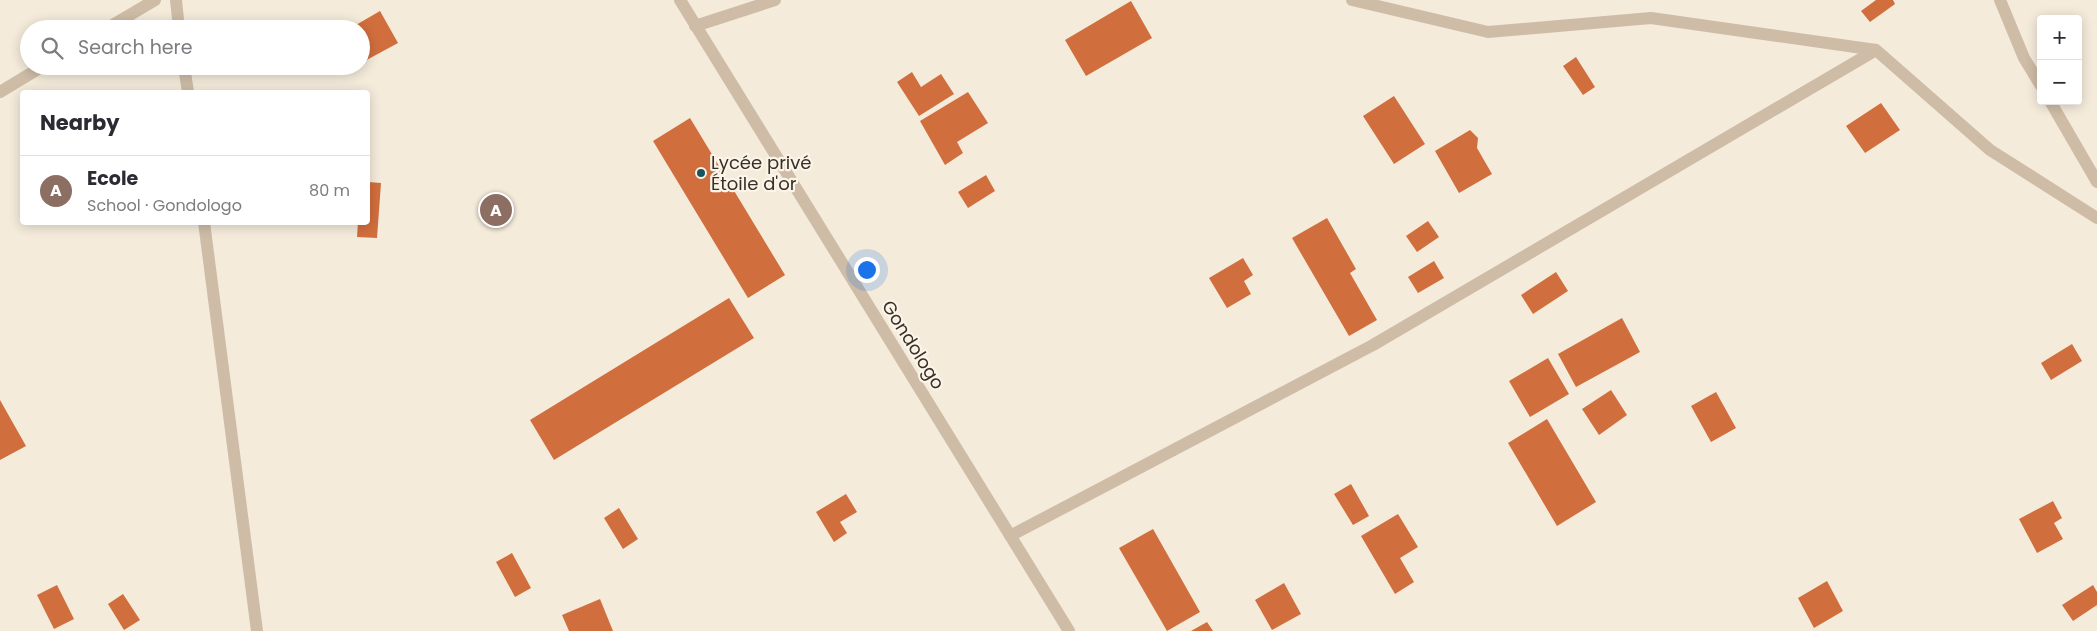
<!DOCTYPE html>
<meta charset="utf-8">
<style>
body{margin:0;font-family:Poppins,sans-serif;background:#f2f2f3;color:#2b2b33}
.controls{position:absolute;right:15px;top:15px;display:grid;overflow:hidden;border-radius:5px;box-shadow:0 2px 12px #0003}
.controls button{width:45px;height:45px;display:grid;place-items:center;padding:0;border:0;border-bottom:1px solid #e1e1e2;background:#fff;color:#2b2b33;font:25px sans-serif}
.you{position:absolute;left:866px;top:269px;width:18px;height:18px;margin:-12px;border:4px solid #fff;border-radius:50%;background:#1a73e8;box-shadow:0 0 0 8px #1a73e833}
.badge{display:grid;place-items:center;width:32px;height:32px;border-radius:50%;background:#19535e;color:#fff;font-size:16px;font-weight:700}
.pin{position:absolute;translate:-50% -50%;border:2px solid #fff;box-shadow:0 1px 5px #0006}
.list{margin:0;padding:0;list-style:none}
h2{display:flex;justify-content:space-between;align-items:center;height:65px;margin:0;padding:0 20px;font-size:21px}
h2 small{font-size:16px;font-weight:400;color:#7c7c81}
.list li{display:grid;grid-template-columns:32px 1fr auto;gap:15px;align-items:center;box-sizing:border-box;height:70px;padding:0 20px;border-top:1px solid #e1e1e2}
.list b{display:block;font-size:19px;white-space:nowrap}
.list p{margin:0;font-size:16px;white-space:nowrap;color:#7c7c81}
.list em{font-size:16px;font-style:normal;color:#7c7c81}
.icon{flex:none;width:28px;height:28px;fill:none;stroke:currentColor;stroke-width:2;stroke-linecap:round;stroke-linejoin:round}
.map{position:relative;flex:none;width:2097px;height:631px;overflow:hidden}
.search{position:absolute;background:#fff;box-shadow:0 2px 12px #0003;left:20px;top:20px;width:350px;height:55px;display:flex;align-items:center;gap:12px;box-sizing:border-box;padding:0 18px;border-radius:28px;color:#7c7c81;font-size:19px}
.panel{position:absolute;background:#fff;box-shadow:0 2px 12px #0003;left:20px;top:90px;width:350px;height:135px;border-radius:5px}
.map>svg:first-child{display:block}
.building{fill:#d16e3d}
.lines{fill:none;stroke-linecap:round;stroke-linejoin:round}
.minor{stroke:#cebca6;stroke-width:12}
.poi-dot{fill:#19535e;stroke:#fbf4e8;stroke-width:2}
.labels{text-anchor:middle;stroke-width:4.5;stroke-linejoin:round;paint-order:stroke}
.poi-label{font-size:18px;fill:#392f27;stroke:#fbf4e8;text-anchor:start}
.street-label{font-size:18px;fill:#392f27;stroke:#fbf4e8}
</style>
<div class="map">
<svg width="2097" height="631" viewBox="0 0 2097 631">
<rect width="100%" height="100%" fill="#f4ebdb"/>
<path class="building" d="M1876 0H1893L1895 4 1870 22 1861 11Z
M1131 1 1152 38 1086 76 1065 40Z
M380 11 398 43 361 63V29H349Z
M1576 57 1595 87 1583 95 1563 66Z
M912 72 921 87 941 74 954 94 919 116 897 82Z
M968 92 988 123 957 142 963 153 945 165 920 121Z
M1394 96 1425 144 1394 164 1363 116Z
M1881 103 1900 130 1865 153 1846 126Z
M690 118 785 275 748 298 653 141Z
M1470 130 1478 138 1477 148 1492 174 1459 193 1435 151Z
M986 175 995 191 968 208 958 192Z
M368 182 381 183 377 238 357 237 358 222H368Z
M1327 218 1356 269 1350 273 1377 320 1349 336 1292 238Z
M1428 221 1439 237 1417 252 1406 236Z
M1243 258 1253 275 1244 281 1251 294 1227 308 1209 278Z
M1434 261 1444 278 1418 293 1408 277Z
M1556 272 1568 291 1533 314 1521 295Z
M729 298 754 338 554 460 530 420Z
M1622 318 1640 352 1576 387 1558 354Z
M2072 344 2082 361 2051 380 2041 363Z
M1548 358 1569 394 1530 417 1509 381Z
M1611 390 1627 415 1599 435 1582 409Z
M1716 392 1736 428 1711 442 1691 406Z
M0 400 26 446 0 460Z
M1547 419 1596 502 1557 526 1508 443Z
M1351 484 1369 516 1353 525 1334 494Z
M846 494 857 512 840 522 847 533 834 542 816 512Z
M2053 501 2062 518 2054 523 2063 539 2037 553 2019 519Z
M619 508 638 539 623 549 604 518Z
M1398 514 1418 547 1400 558 1414 582 1395 594 1361 536Z
M1153 529 1200 612 1167 631 1119 548Z
M512 553 531 588 515 597 496 562Z
M1827 581 1843 611 1814 628 1798 598Z
M1284 583 1301 614 1272 630 1255 600Z
M57 585 74 619 54 629 37 595Z
M2093 585 2097 592V605L2073 621 2062 605Z
M123 594 140 620 124 630 108 604Z
M600 599 613 631H569L562 615Z
M1207 622 1213 631H1191Z"/>
<g class="lines">
<path class="minor" d="M176 0 179 29
M680 0 1069 631
M1352 0 1488 32 1651 18 1876 50
M2000 0 2024 58 2041 86
M695 26 775 0
M106 29 155 0
M184 66 188 92
M0 92 43 66
M2050 101 2097 182
M204 222 257 631
M1010 536 1373 345 1876 50 1990 150 2097 218"/>
</g>
<circle class="poi-dot" cx="701" cy="173" r="5"/>
<g class="labels">
<g class="poi-label">
<text x="711" y="169">Lycée privé<tspan x="711" dy="21">Étoile d'or</tspan></text>
</g>
<g class="street-label">
<text transform="translate(913 345) rotate(58)" y="6">Gondologo</text>
</g>
</g>
</svg>
<div class="controls">
<button>+</button>
<button>−</button>
</div>
<div class="you"></div>
<div class="pin badge" style="left:496px;top:210px;background:#8d6e63">A</div>
<div class="search"><svg class="icon" aria-label="search" viewBox="0 0 24 24"><circle cx="10" cy="10" r="6"/><path d="M15 15l6 6"/></svg>Search here</div>
<section class="panel">
<h2>Nearby<small></small></h2>
<ul class="list">
<li><span class="badge" style="background:#8d6e63">A</span><div><b>Ecole</b><p>School · Gondologo</p></div><em>80 m</em></li>
</ul>
</section>
</div>
